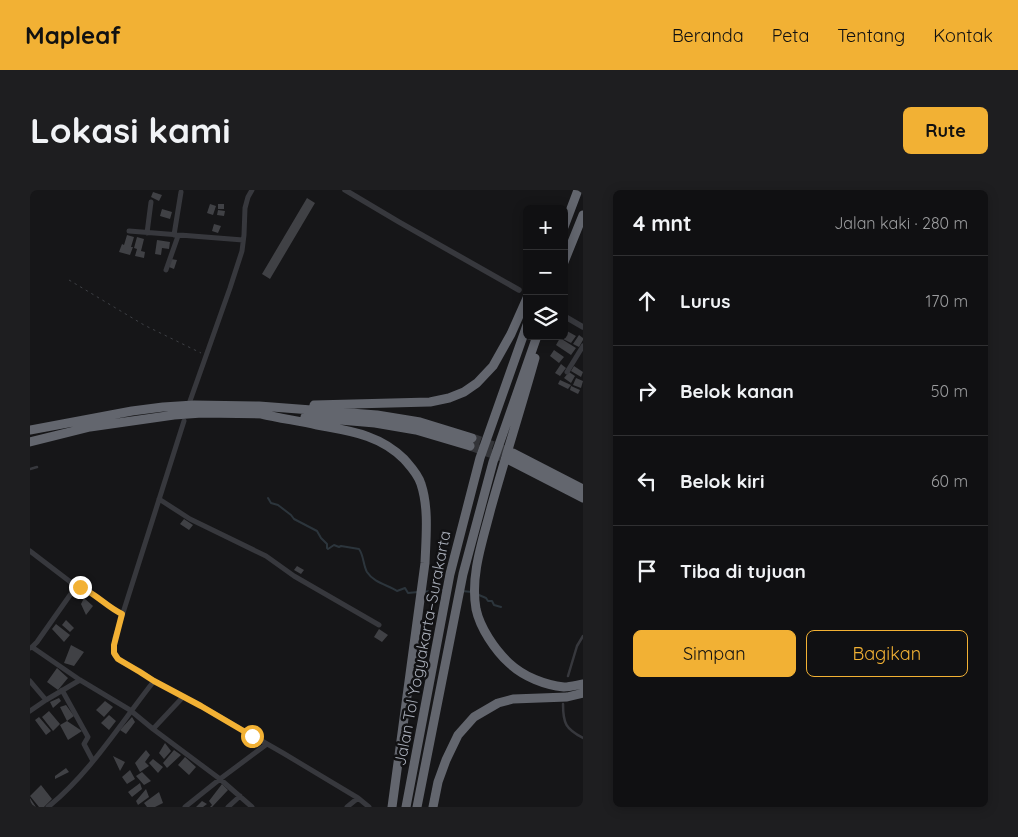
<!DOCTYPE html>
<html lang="id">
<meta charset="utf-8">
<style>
body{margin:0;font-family:Quicksand,sans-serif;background:#1e1e20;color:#f1f3f6}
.controls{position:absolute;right:15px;top:15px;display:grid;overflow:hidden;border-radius:8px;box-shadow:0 2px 12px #0003}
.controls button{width:45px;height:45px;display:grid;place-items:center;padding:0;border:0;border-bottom:1px solid #303032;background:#101012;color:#f1f3f6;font:25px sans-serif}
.stop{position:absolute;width:15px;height:15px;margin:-11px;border:4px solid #f2b134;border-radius:50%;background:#fff}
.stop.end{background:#f2b134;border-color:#fff;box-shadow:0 1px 5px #0008}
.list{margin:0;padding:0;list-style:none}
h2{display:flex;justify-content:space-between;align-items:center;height:65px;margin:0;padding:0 20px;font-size:21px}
h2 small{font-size:16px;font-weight:400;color:#9c9d9f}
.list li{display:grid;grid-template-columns:32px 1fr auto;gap:15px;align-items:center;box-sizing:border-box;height:90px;padding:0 20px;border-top:1px solid #303032}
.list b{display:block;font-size:19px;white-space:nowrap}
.list em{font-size:16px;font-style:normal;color:#9c9d9f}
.actions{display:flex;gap:10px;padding:15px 20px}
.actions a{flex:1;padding:11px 0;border:1px solid #f2b134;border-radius:8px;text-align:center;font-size:18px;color:#f2b134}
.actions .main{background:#f2b134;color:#111}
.icon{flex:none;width:28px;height:28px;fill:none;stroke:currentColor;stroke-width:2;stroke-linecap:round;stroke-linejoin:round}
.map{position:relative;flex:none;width:553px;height:617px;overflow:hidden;border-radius:8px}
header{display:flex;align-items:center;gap:30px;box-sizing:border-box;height:70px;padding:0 25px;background:#f2b134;color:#111}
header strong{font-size:24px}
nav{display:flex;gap:28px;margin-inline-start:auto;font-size:18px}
.intro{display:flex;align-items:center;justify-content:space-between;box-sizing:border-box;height:120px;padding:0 30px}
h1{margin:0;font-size:35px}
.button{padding:12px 22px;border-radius:8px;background:#f2b134;color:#111;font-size:18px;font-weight:700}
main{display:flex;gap:30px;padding:0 30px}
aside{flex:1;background:#101012;border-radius:8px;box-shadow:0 2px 12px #0003}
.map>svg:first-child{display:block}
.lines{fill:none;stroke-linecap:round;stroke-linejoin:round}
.stream{stroke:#2c353c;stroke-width:2}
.building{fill:#404145}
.motorway-tunnel{stroke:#333438;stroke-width:9;stroke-dasharray:9 4.5;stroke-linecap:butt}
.path{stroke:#3d3f44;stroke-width:1;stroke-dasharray:2.5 4;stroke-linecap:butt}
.service{stroke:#37383d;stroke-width:2.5}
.minor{stroke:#37383d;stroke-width:5}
.tertiary{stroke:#37383d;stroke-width:5.5}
.motorway{stroke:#63666e;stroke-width:9}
.route{stroke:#f2b134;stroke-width:6}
.labels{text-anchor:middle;stroke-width:5;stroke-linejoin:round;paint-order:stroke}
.street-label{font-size:16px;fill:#a8adb8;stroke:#111113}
</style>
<header>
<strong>Mapleaf</strong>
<nav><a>Beranda</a><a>Peta</a><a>Tentang</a><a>Kontak</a></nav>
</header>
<div class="intro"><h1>Lokasi kami</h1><a class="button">Rute</a></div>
<main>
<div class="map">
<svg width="553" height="617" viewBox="0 0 553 617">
<rect width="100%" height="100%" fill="#161618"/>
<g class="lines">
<path class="stream" d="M238 308 241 313 248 315 261 325 264 329 287 341 291 348 297 354V358L298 359 304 355 309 357 311 356 329 359C334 366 333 375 337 382 344 393 358 395 367 401L375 398 378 403 388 402
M432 401 442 402
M393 402 407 400H413
M449 405 456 408 458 411H462L464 415 471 417"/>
</g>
<path class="building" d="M123 2 132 5 129 11 121 7Z
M277 8 285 13 240 89 232 84Z
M180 14 186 16 183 25 177 23Z
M188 14H194V19H188Z
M132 19 142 22 140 29 130 26Z
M188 20 195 21 194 26 187 25Z
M184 34 191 36 188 43 182 41Z
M97 45 104 47 101 57H103L100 65 89 62 92 54 94 55Z
M107 47 114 49 111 61 115 62 114 68 105 66 107 59 104 58Z
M127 50 140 52 139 59 132 58 131 65 125 64Z
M141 69 147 70 144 79 139 77Z
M537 141 546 146 541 153 533 149Z
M549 145 553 148V150L549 157 543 154Z
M530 148 546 158 541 165 526 155Z
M524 160 534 167 529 173 520 166Z
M531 174 536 178 530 186 525 183Z
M544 176 553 182 551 187 541 181Z
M539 182 545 186 541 193 534 188Z
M546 188 553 191 551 198 543 195Z
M530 190 541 195 538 199 528 194Z
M541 196 550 200 548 204 540 200Z
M154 329 163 335 159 340 150 334Z
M267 376 274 380 271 384 264 380Z
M54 408 63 416 56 425 51 414Z
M36 430 44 438 40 442 32 435Z
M26 434 40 445 34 452 22 439Z
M349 439 358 445 352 452 344 447Z
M41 455 54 462 44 476 34 473Z
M27 478 38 488 28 500 17 492Z
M29 508 31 511 23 518 20 512Z
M75 511 83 517 74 527 66 520Z
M36 515 44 526 37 531 30 517Z
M19 521 30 534 23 541 12 527Z
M79 525 86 531 79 540 71 533Z
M9 527 21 541 16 545 5 530Z
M102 527 105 532 96 544 90 540Z
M37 531 52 541 38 550 30 535Z
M135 553 141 561 134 569 129 563Z
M116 560 120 565 115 572 119 576 110 582 105 573Z
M144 560 151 565 137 578 133 573Z
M83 566 95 572 90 581Z
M155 567 166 577 159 585 148 575Z
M123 569 133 577 128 583 119 573Z
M36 578 39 582 25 589V586Z
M100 580 105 589 97 594 92 587Z
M112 582 121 591 114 595 106 586Z
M110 593 112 599 102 607 98 602Z
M192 594 198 600 182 617H180L182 615 179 611Z
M11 595 22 609 14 617H9L0 606Z
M116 599 119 607 108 615 106 611Z
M129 602 133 613 125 617H117L114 613Z
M0 608 6 617H0Z
M172 611 177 614 173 617H166Z"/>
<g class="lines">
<path class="motorway-tunnel" d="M442 248 483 263
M440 256 471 267"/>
<path class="path" d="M39 90 114 135 171 163"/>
<path class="service" d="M0 279 7 277
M538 486 547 456 553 446
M533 514C533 534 536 539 553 548"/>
<path class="minor" d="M99 41 213 50
M117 43 121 12
M144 45 151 2
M136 80 148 46
M537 182 553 156
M160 211 200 98 212 61 214 45 215 18 218 7 222 0
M154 231 85 448 84 463 85 466 90 471 110 481 124 491 171 516 253 563 328 608 339 617
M129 309 160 329 236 366 264 386 349 435
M0 361 47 397
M2 457 50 490 100 520 123 539 190 589 222 617
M0 458 2 457 7 452 45 398 47 397C61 399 78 417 92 424
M0 491 16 510
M32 500 58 547 54 554 63 571
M0 521 16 510 50 490
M123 539 153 507
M18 617C61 582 90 534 124 491
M155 617 190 589 237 554
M198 617 210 606
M317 617 328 608"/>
<path class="tertiary" d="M315 0 369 32 489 100
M534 126 553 137"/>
<path class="motorway" d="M534 37 548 0
M534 72 553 25
M505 168C491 218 475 268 461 318 453 350 440 385 446 419 450 438 465 460 479 473 494 487 515 495 534 497 540 497 547 495 553 494
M284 215 400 212 419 208 434 202 447 193 463 176 481 144 497 108
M231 224C249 228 268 231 287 235 319 241 349 244 374 269 380 276 388 284 391 294 399 318 396 347 395 373L362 617
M275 227 345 233 386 240 440 256
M0 240 102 221 133 217 164 215 229 216 347 225 390 232 442 248
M0 252 60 237 144 225 172 223 234 224
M483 263 553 299
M481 271 553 308
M376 617 420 384 450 268 497 135
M387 617 433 384 463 272 507 146
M403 617 408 592 416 570 428 545 444 527 468 513 483 509 537 507 553 503"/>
</g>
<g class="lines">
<path class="route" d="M50 397C65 403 77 417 92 424L84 455V463L88 469 110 482 124 491 171 516 222 546"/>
</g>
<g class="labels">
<g class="street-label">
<text transform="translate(392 458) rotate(-79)" y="6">Jalan Tol Yogyakarta–Surakarta</text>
</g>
</g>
</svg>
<div class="controls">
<button>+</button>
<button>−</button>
<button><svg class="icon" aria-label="layers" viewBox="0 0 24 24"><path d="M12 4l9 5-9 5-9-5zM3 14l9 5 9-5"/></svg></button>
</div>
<div class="stop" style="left:222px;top:546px"></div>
<div class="stop end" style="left:50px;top:397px"></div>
</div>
<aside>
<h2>4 mnt<small>Jalan kaki · 280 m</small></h2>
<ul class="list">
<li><svg class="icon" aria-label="ahead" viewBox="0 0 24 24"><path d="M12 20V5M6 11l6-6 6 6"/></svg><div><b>Lurus</b></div><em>170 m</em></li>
<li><svg class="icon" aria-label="right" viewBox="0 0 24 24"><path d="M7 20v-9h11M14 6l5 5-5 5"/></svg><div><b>Belok kanan</b></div><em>50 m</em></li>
<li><svg class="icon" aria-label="left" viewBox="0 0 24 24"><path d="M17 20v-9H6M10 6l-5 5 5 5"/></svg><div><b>Belok kiri</b></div><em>60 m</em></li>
<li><svg class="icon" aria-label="arrive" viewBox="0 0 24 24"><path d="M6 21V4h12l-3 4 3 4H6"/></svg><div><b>Tiba di tujuan</b></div></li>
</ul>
<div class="actions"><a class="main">Simpan</a><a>Bagikan</a></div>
</aside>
</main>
